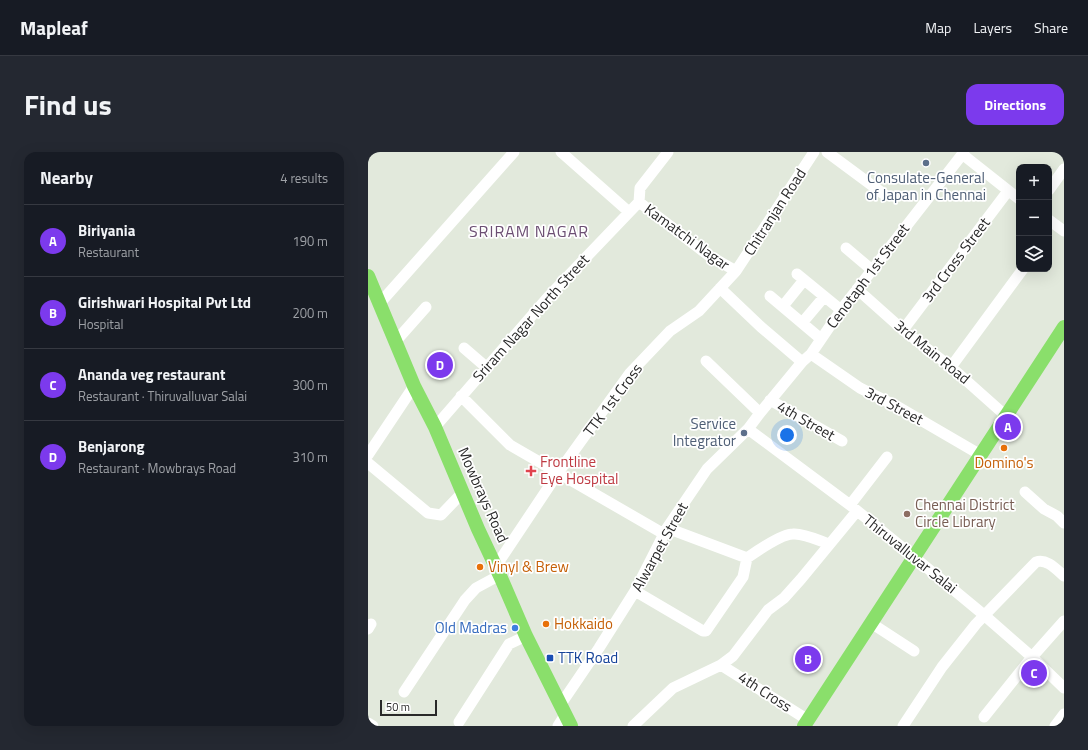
<!DOCTYPE html>
<meta charset="utf-8">
<style>
body{margin:0;font-family:"Titillium Web",sans-serif;background:#242831;color:#f1f3f6}
.controls{position:absolute;right:12px;top:12px;display:grid;overflow:hidden;border-radius:8px;box-shadow:0 4px 16px #0002}
.controls button{width:36px;height:36px;display:grid;place-items:center;padding:0;border:0;border-bottom:1px solid #363941;background:#171b24;color:#f1f3f6;font:20px sans-serif}
.scale{position:absolute;left:12px;bottom:10px;width:57px;box-sizing:border-box;padding-left:4px;border:2px solid #292929;border-top:0;font-size:11px;line-height:14px;white-space:nowrap;color:#292929;-webkit-text-stroke:3px #fff;paint-order:stroke}
.you{position:absolute;left:419px;top:283px;width:14px;height:14px;margin:-10px;border:3px solid #fff;border-radius:50%;background:#1a73e8;box-shadow:0 0 0 6px #1a73e833}
.badge{display:grid;place-items:center;width:26px;height:26px;border-radius:50%;background:#7c3aed;color:#fff;font-size:13px;font-weight:700}
.pin{position:absolute;translate:-50% -50%;border:2px solid #fff;box-shadow:0 1px 4px #0006}
.list{margin:0;padding:0;list-style:none}
h2{display:flex;justify-content:space-between;align-items:center;height:52px;margin:0;padding:0 16px;font-size:17px}
h2 small{font-size:13px;font-weight:400;color:#9ea1a6}
.list li{display:grid;grid-template-columns:26px 1fr auto;gap:12px;align-items:center;box-sizing:border-box;height:72px;padding:0 16px;border-top:1px solid #363941}
.list b{display:block;font-size:15px;white-space:nowrap}
.list p{margin:0;font-size:13px;white-space:nowrap;color:#9ea1a6}
.list em{font-size:13px;font-style:normal;color:#9ea1a6}
.icon{flex:none;width:22px;height:22px;fill:none;stroke:currentColor;stroke-width:2;stroke-linecap:round;stroke-linejoin:round}
.map{position:relative;flex:none;width:696px;height:574px;overflow:hidden;border-radius:12px}
header{display:flex;align-items:center;gap:24px;box-sizing:border-box;height:56px;padding:0 20px;background:#171b24;border-bottom:1px solid #363941}
header strong{font-size:19px}
nav{display:flex;gap:22px;margin-inline-start:auto;font-size:14px}
.intro{display:flex;align-items:center;justify-content:space-between;box-sizing:border-box;height:96px;padding:0 24px}
h1{margin:0;font-size:28px}
.button{padding:10px 18px;border-radius:12px;background:#7c3aed;color:#fff;font-size:14px;font-weight:700}
main{display:flex;gap:24px;padding:0 24px}
aside{flex:1;background:#171b24;border-radius:12px;box-shadow:0 4px 16px #0002}
.map>svg:first-child{display:block}
.lines{fill:none;stroke-linecap:round;stroke-linejoin:round}
.minor{stroke:#fff;stroke-width:11}
.major{stroke:#8adf6b;stroke-width:14}
.service-dot{fill:#5c6f8a;stroke:#fff;stroke-width:1.5}
.food-dot{fill:#e8710a;stroke:#fff;stroke-width:1.5}
.health-dot{fill:#e0444e;stroke:#fff;stroke-width:1.5}
.education-dot{fill:#8d6e63;stroke:#fff;stroke-width:1.5}
.shop-dot{fill:#3f7fe0;stroke:#fff;stroke-width:1.5}
.transit-dot{fill:#1a4fb4;stroke:#fff;stroke-width:1.5}
.labels{text-anchor:middle;stroke-width:3.5;stroke-linejoin:round;paint-order:stroke}
.service-label{font-size:15px;fill:#4e5e75;stroke:#fff}
.street-label{font-size:15px;fill:#292929;stroke:#fff}
.health-label{font-size:15px;fill:#be3a42;stroke:#fff;text-anchor:start}
.food-label{font-size:15px;fill:#c56008;stroke:#fff;text-anchor:start}
.education-label{font-size:15px;fill:#785e54;stroke:#fff;text-anchor:start}
.shop-label{font-size:15px;fill:#366cbe;stroke:#fff;text-anchor:end}
.transit-label{font-size:15px;fill:#164399;stroke:#fff;text-anchor:start}
.neighbourhood-label{font-size:16px;letter-spacing:1px;fill:#6c4f73;stroke:#fff}
</style>
<header>
<strong>Mapleaf</strong>
<nav><a>Map</a><a>Layers</a><a>Share</a></nav>
</header>
<div class="intro"><h1>Find us</h1><a class="button">Directions</a></div>
<main>
<aside>
<h2>Nearby<small>4 results</small></h2>
<ul class="list">
<li><span class="badge">A</span><div><b>Biriyania</b><p>Restaurant</p></div><em>190 m</em></li>
<li><span class="badge">B</span><div><b>Girishwari Hospital Pvt Ltd</b><p>Hospital</p></div><em>200 m</em></li>
<li><span class="badge">C</span><div><b>Ananda veg restaurant</b><p>Restaurant · Thiruvalluvar Salai</p></div><em>300 m</em></li>
<li><span class="badge">D</span><div><b>Benjarong</b><p>Restaurant · Mowbrays Road</p></div><em>310 m</em></li>
</ul>
</aside>
<div class="map">
<svg width="696" height="574" viewBox="0 0 696 574">
<rect width="100%" height="100%" fill="#e2e9dc"/>
<g class="lines">
<path class="minor" d="M193 0 261 60
M459 0 517 43
M594 2 651 47
M681 38 696 17
M271 50 340 103 368 119
M681 68 696 79
M478 96 504 118
M429 122 473 158
M352 136 393 175 434 210
M489 137 535 178 583 215 638 264
M402 144 453 187
M12 151 146 0
M415 154 436 128
M434 171 456 145
M535 178 640 39
M27 190 58 155
M96 196 118 215
M443 202 492 236 532 256 611 302
M338 209 392 261
M583 215 655 117
M93 244 142 293 296 382
M402 248 474 289
M67 275 180 145 271 50 272 36 300 0
M380 277 482 353 546 405 616 463 664 505 696 536
M0 303 46 234
M0 311 60 361 73 363 94 341
M657 340 676 357 689 364 696 371
M482 353 519 305
M299 376 379 406C389 399 414 382 425 382 436 381 452 389 461 392
M128 414 190 321 262 221 302 179 331 159 368 119 446 0
M267 439 335 479H338L375 425 379 406
M503 471 546 499
M0 477 3 472
M353 513 440 568
M36 540 97 448 108 436 132 423
M193 552 231 496 267 439 299 376 339 317 380 277 392 261 434 210 443 202 473 158 596 0
M616 565 664 505 696 469
M91 570 141 492 158 484
M0 571 5 574
M190 574 197 563
M265 574 305 536 353 513 365 504 400 458 416 446 433 427 489 359
M535 574 574 515 608 472 668 410C678 406 688 417 696 424
M687 574 696 562"/>
<path class="major" d="M0 124 46 234 67 275 110 377 133 426 158 484 203 574
M436 574C522 441 608 308 696 175"/>
</g>
<g class="service-dot">
<circle cx="558" cy="11" r="4"/>
<circle cx="376" cy="281" r="4"/>
</g>
<g class="food-dot">
<circle cx="636" cy="296" r="4"/>
<circle cx="112" cy="415" r="4"/>
<circle cx="178" cy="472" r="4"/>
</g>
<path class="health-dot" d="M161 313h4v4h4v4h-4v4h-4v-4h-4v-4h4z"/>
<circle class="education-dot" cx="539" cy="362" r="4"/>
<circle class="shop-dot" cx="147" cy="476" r="4"/>
<rect class="transit-dot" x="178" y="502" width="8" height="8" rx="2"/>
<g class="labels">
<g class="service-label">
<text x="558" y="31">Consulate-General<tspan x="558" dy="17">of Japan in Chennai</tspan></text>
<text x="368" y="277" text-anchor="end">Service<tspan x="368" dy="17">Integrator</tspan></text>
</g>
<g class="street-label">
<text transform="translate(407 60) rotate(-57)" y="5">Chitranjan Road</text>
<text transform="translate(319 85) rotate(36)" y="5">Kamatchi Nagar</text>
<text transform="translate(588 108) rotate(-53)" y="5">3rd Cross Street</text>
<text transform="translate(500 124) rotate(-53)" y="5">Cenotaph 1st Street</text>
<text transform="translate(163 166) rotate(-48)" y="5">Sriram Nagar North Street</text>
<text transform="translate(564 200) rotate(39)" y="5">3rd Main Road</text>
<text transform="translate(245 248) rotate(-53)" y="5">TTK 1st Cross</text>
<text transform="translate(526 254) rotate(28)" y="5">3rd Street</text>
<text transform="translate(438 269) rotate(30)" y="5">4th Street</text>
<text transform="translate(115 343) rotate(66)" y="5">Mowbrays Road</text>
<text transform="translate(292 395) rotate(-61)" y="5">Alwarpet Street</text>
<text transform="translate(542 402) rotate(39)" y="5">Thiruvalluvar Salai</text>
<text transform="translate(397 540) rotate(33)" y="5">4th Cross</text>
</g>
<g class="health-label">
<text x="172" y="315">Frontline<tspan x="172" dy="17">Eye Hospital</tspan></text>
</g>
<g class="food-label">
<text x="636" y="316" text-anchor="middle">Domino's</text>
<text x="120" y="420">Vinyl &amp; Brew</text>
<text x="186" y="477">Hokkaido</text>
</g>
<g class="education-label">
<text x="547" y="358">Chennai District<tspan x="547" dy="17">Circle Library</tspan></text>
</g>
<g class="shop-label">
<text x="139" y="481">Old Madras</text>
</g>
<g class="transit-label">
<text x="190" y="511">TTK Road</text>
</g>
<g class="neighbourhood-label">
<text x="161" y="85">SRIRAM NAGAR</text>
</g>
</g>
</svg>
<div class="controls">
<button>+</button>
<button>−</button>
<button><svg class="icon" aria-label="layers" viewBox="0 0 24 24"><path d="M12 4l9 5-9 5-9-5zM3 14l9 5 9-5"/></svg></button>
</div>
<div class="scale">50 m</div>
<div class="you"></div>
<div class="pin badge" style="left:640px;top:275px">A</div>
<div class="pin badge" style="left:440px;top:507px">B</div>
<div class="pin badge" style="left:666px;top:521px">C</div>
<div class="pin badge" style="left:72px;top:213px">D</div>
</div>
</main>
